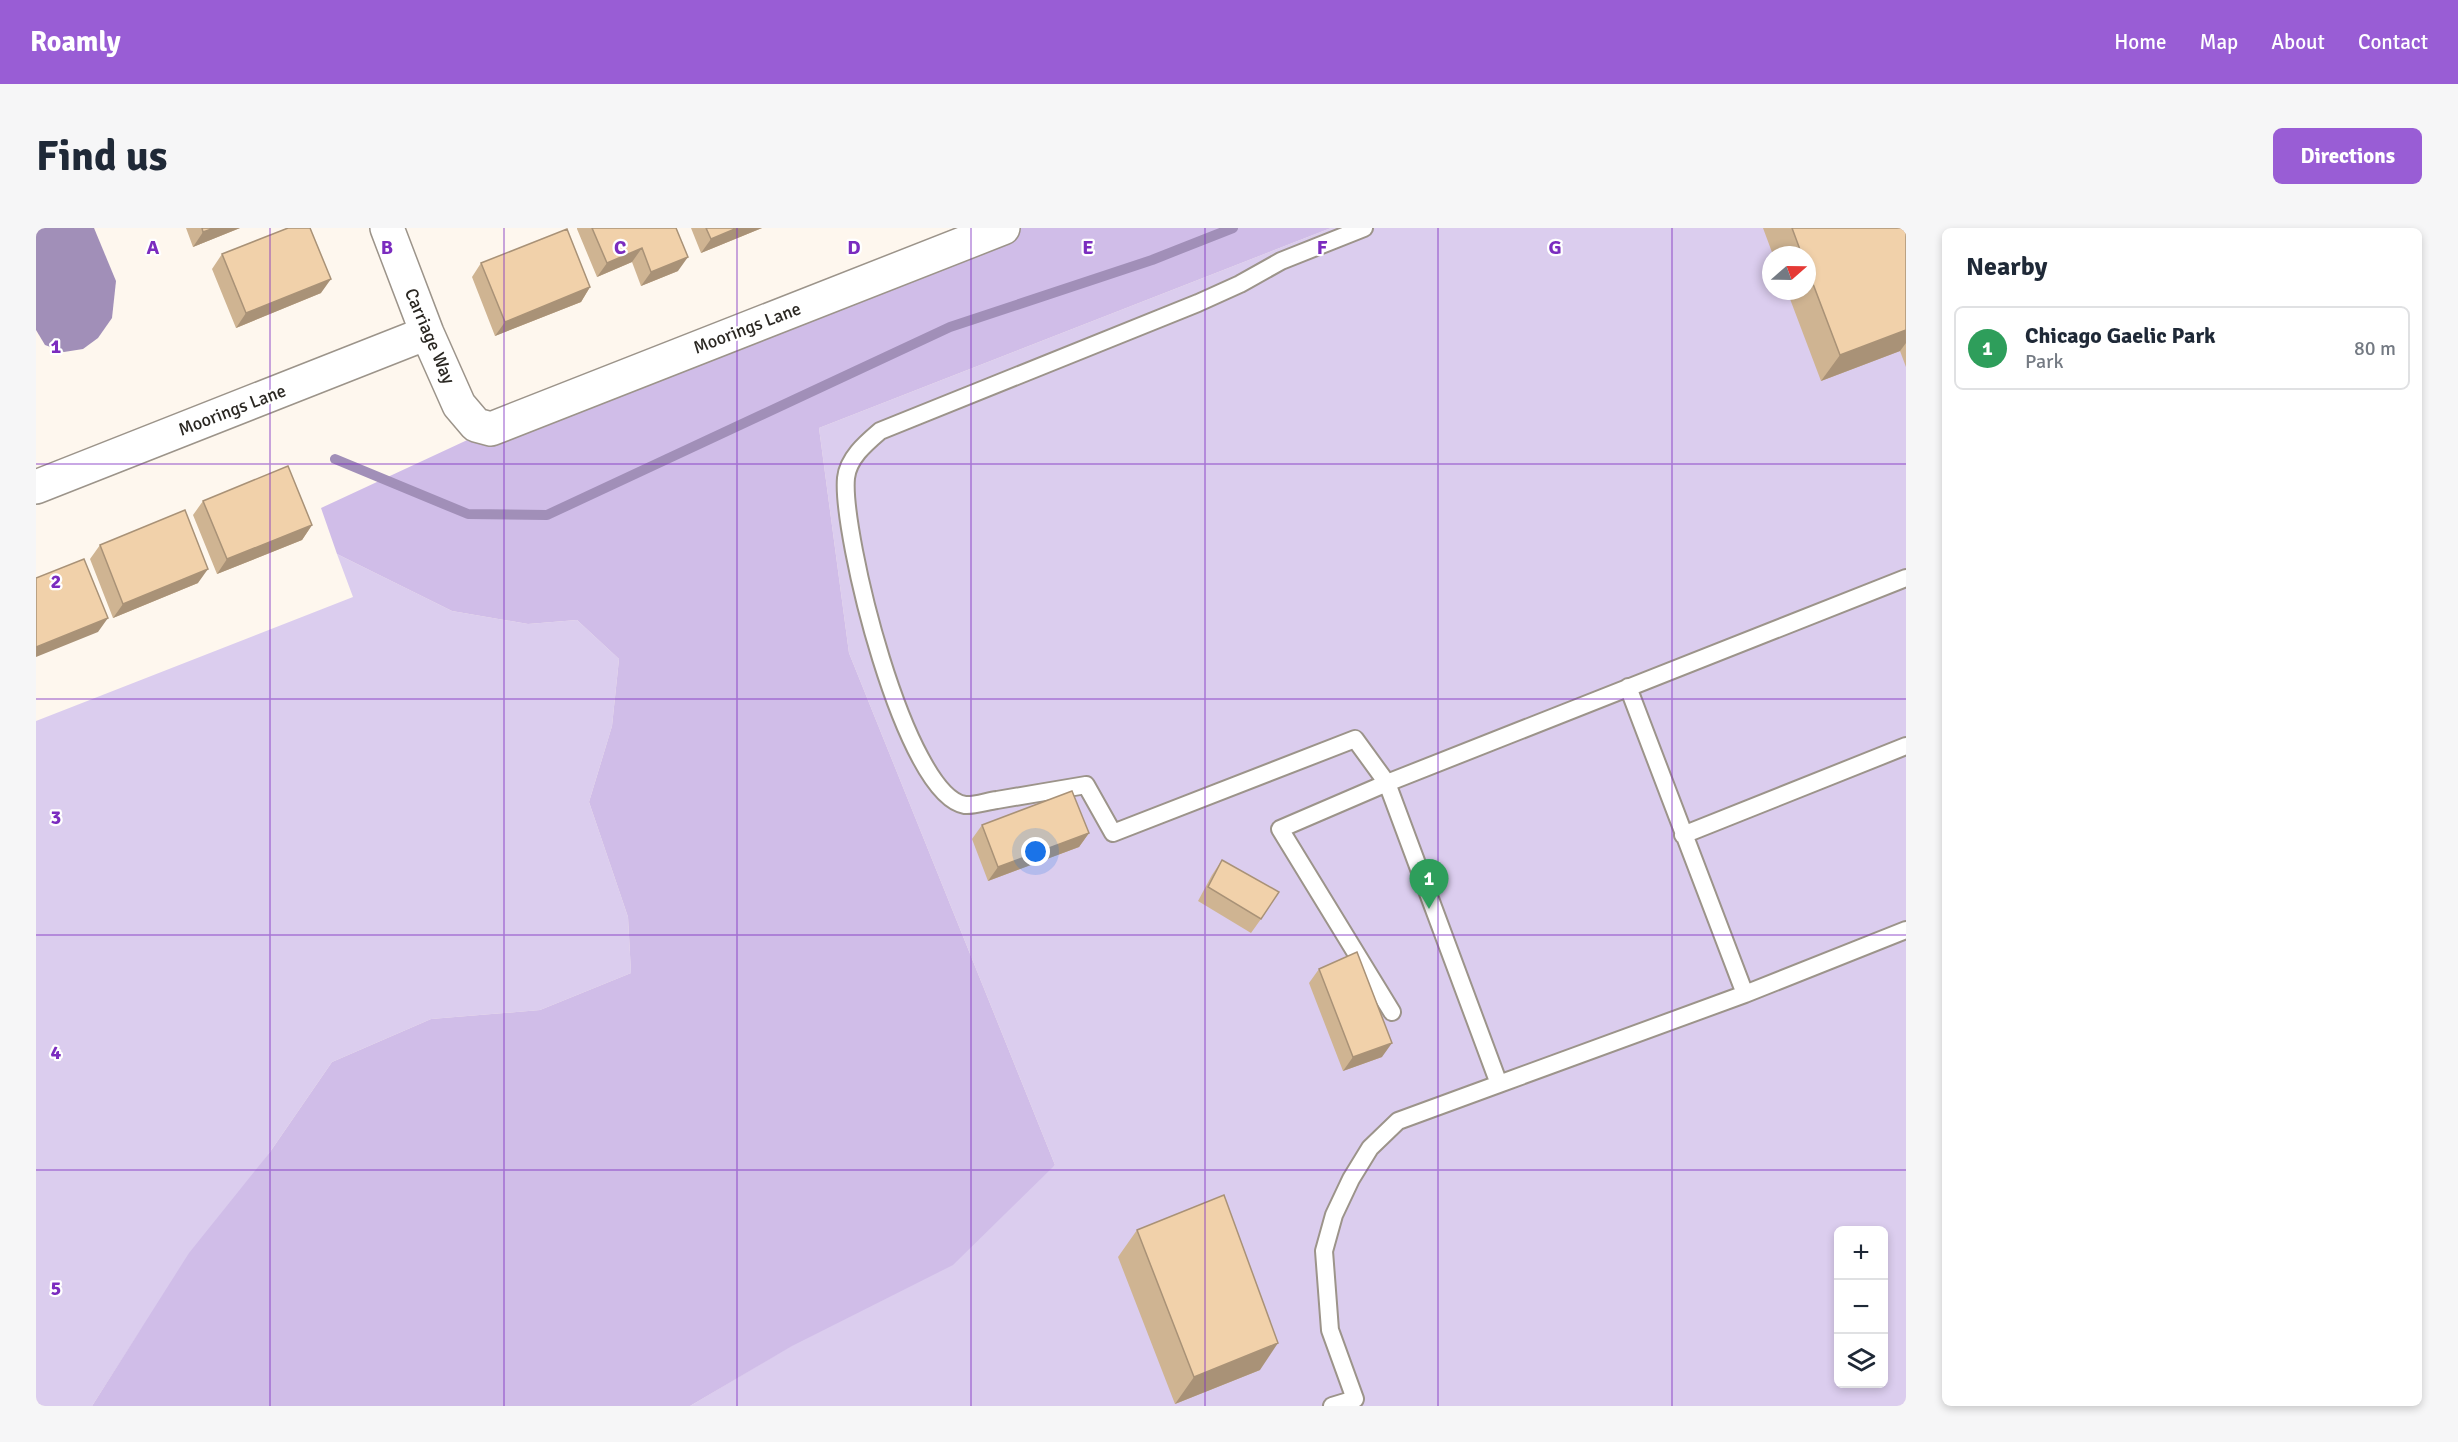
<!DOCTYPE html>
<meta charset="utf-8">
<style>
body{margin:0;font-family:Signika,sans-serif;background:#f6f6f7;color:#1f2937}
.controls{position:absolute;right:18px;bottom:18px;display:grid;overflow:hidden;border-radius:9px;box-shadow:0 3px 9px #0003}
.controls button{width:54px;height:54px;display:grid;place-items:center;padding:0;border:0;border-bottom:2px solid #e0e1e3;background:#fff;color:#1f2937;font:30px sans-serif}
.compass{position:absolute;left:1726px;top:18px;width:54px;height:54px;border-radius:50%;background:#fff;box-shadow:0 3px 9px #0003;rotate:70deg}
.you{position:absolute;left:1000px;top:624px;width:21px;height:21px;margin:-15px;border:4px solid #fff;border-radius:50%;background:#1a73e8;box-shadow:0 0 0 9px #1a73e833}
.badge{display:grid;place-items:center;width:39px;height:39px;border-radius:50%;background:#995dd5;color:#fff;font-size:20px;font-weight:700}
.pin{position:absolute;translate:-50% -50px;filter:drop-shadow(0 2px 3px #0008)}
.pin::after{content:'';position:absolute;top:32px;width:21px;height:18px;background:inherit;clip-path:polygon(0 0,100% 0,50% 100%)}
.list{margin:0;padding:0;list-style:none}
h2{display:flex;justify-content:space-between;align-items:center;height:78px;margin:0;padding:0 24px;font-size:26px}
h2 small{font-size:20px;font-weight:400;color:#747a83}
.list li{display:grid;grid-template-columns:39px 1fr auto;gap:18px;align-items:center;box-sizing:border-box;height:84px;margin:0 12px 12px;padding:0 12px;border:2px solid #e0e1e3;border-radius:9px}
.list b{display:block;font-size:22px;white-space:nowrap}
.list p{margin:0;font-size:20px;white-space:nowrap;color:#747a83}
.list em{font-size:20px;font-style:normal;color:#747a83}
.icon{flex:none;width:33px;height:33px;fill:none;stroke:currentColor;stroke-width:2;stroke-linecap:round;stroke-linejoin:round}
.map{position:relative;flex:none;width:1870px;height:1178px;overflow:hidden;border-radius:9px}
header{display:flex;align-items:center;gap:36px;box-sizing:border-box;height:84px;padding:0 30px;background:#995dd5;color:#fff}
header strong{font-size:28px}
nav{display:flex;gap:33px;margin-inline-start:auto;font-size:21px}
.intro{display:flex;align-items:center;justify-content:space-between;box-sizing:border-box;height:144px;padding:0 36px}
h1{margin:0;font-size:42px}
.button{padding:15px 27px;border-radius:9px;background:#995dd5;color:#fff;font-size:21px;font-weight:700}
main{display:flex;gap:36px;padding:0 36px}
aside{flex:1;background:#fff;border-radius:9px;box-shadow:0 3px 9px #0003}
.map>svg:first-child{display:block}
.green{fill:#dbcdee;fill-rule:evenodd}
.forest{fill:#d0bde8}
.water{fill:#a18fb8}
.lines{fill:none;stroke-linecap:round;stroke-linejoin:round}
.stream{stroke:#a18fb8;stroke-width:10}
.service-casing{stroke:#9c948a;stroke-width:20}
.minor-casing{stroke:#9c948a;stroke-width:36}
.service{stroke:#fff;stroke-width:16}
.minor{stroke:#fff;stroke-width:33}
.wall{fill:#cfb492}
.shaded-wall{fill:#a99277}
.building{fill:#f1d1aa;stroke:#a99277;stroke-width:1.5}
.grid{fill:none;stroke:#7b2cbf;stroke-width:1.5;stroke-opacity:0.55}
.labels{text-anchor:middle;stroke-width:4.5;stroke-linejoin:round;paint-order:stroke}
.street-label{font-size:18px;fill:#2a2722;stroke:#fff}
.grid-label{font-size:20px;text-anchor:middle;font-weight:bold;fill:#7b2cbf;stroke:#fff;stroke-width:4.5;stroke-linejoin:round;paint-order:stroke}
</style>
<header>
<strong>Roamly</strong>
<nav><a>Home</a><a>Map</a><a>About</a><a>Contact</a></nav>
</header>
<div class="intro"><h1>Find us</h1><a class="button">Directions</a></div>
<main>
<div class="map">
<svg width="1870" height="1178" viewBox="0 0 1870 1178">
<rect width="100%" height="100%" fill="#fef7ee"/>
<path class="green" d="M1295 0H1870V1178H654L755 1118 1019 937 813 425 783 200ZM1735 27H1771V63H1735ZM1802 1002H1848V1156H1802Z
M301 326 416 383 492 396 541 392 583 431 576 498 553 574 592 689 595 745 504 782 395 791 296 834 234 924 104 1103 56 1178H0V493L317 369Z"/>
<path class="forest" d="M967 0H1295L783 200 813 425 1019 937 917 1037 756 1118 654 1178H56L153 1025 234 924 296 834 395 791 504 782 595 745 592 689 553 574 576 498 583 431 541 392 492 396 416 383 301 326 285 280 455 201Z"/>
<path class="water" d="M0 0H58L80 53 76 90 62 110 47 121 28 124 9 117 0 102Z"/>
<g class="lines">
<path class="stream" d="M299 231 432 286 511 287 914 99 1116 32 1197 0"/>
<g class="service-casing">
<path id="service" d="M1328 0 1245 33 1204 56 1162 75 844 203C830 215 812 230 810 250 805 305 869 568 929 577 938 578 952 573 961 572 991 567 1020 562 1050 557L1077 605 1319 511 1351 555 1463 856 1709 766 1870 702
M1592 459 1709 766
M1647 607 1870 518
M1356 784 1244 601 1351 555 1870 350
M1296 1178 1319 1171 1294 1102 1288 1023 1298 987 1315 951 1334 920 1362 893 1463 856"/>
</g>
<g class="minor-casing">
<path id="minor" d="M351 0 391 105 423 177 440 197 455 201 967 0
M0 259 391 105"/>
</g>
<use href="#service" class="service"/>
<use href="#minor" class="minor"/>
</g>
<path class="wall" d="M150 0H204L157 19Z
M541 0H640L642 43 605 58 596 34 561 49 541 1Z
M655 0H726L665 25Z
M1727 0H1870V139L1864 123 1785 153 1751 63H1771V27H1737Z
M186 26 285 65 200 100 176 41Z
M445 35 554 59 545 74 459 108 436 49Z
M167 273 276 297 266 312 181 346 157 287Z
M64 317 162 355 77 390 54 331Z
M946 597 1053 605 1043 619 952 653 936 611Z
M1186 632 1225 691 1215 705 1162 673 1176 647Z
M1283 741 1346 829 1307 843 1273 755Z
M1101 1002 1224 1142 1139 1176 1082 1029Z"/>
<path class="shaded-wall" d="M178 0H204L157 19 167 4Z
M701 0H726L665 25 675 11Z
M606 20 596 34 561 49 571 35Z
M652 29 642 43 605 58 615 44Z
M295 51 285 65 200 100 210 85Z
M554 59 545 74 459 108 469 94Z
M1870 102V115L1864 123 1785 153 1804 127Z
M276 297 266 312 181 346 191 331Z
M172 341 162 355 77 390 87 376Z
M72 390 62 404 0 429V419Z
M1053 605 1043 619 952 653 962 639Z
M1356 815 1346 829 1307 843 1317 829Z
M1242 1115 1224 1142 1139 1176 1158 1149Z"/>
<path class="building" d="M166 0H178L167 4Z
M252 0H274L295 51 210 85 186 26Z
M556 0H640L652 29 615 44 606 20 571 35Z
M670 0H701L675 11Z
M1756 0H1870V102L1804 127 1771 40V27H1766Z
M531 1 554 59 469 94 445 35Z
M252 238 276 297 191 331 167 273Z
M149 282 172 341 87 376 64 317Z
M48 331 72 390 0 419V350Z
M1036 563 1053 605 962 639 946 597Z
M1186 632 1243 664 1225 691 1172 659Z
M1321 724 1356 815 1317 829 1283 741Z
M1188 967 1242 1115 1158 1149 1101 1002Z"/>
<path class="grid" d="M234 0V1178M468 0V1178M701 0V1178M935 0V1178M1169 0V1178M1402 0V1178M1636 0V1178M0 236H1870M0 471H1870M0 707H1870M0 942H1870"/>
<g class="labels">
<g class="street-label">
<text transform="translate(711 100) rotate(-21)" y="6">Moorings Lane</text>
<text transform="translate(394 108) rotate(67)" y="6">Carriage Way</text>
<text transform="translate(196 182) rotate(-21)" y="6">Moorings Lane</text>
</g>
</g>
<g class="grid-label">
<text x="117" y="26">A</text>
<text x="351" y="26">B</text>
<text x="584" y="26">C</text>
<text x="818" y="26">D</text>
<text x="1052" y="26">E</text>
<text x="1286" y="26">F</text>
<text x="1519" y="26">G</text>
<text x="20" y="125">1</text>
<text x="20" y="360">2</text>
<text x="20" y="596">3</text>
<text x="20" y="831">4</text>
<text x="20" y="1067">5</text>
</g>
</svg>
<div class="controls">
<button>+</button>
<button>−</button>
<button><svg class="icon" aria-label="layers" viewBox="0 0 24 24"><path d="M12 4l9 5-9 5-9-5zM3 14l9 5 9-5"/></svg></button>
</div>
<svg class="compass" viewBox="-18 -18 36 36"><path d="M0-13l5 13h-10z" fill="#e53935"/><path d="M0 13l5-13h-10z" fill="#747a83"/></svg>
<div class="you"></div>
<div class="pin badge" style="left:1393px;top:681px;background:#2e9e5b">1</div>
</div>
<aside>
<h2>Nearby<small></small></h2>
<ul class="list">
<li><span class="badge" style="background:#2e9e5b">1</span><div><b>Chicago Gaelic Park</b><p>Park</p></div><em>80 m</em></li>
</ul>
</aside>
</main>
